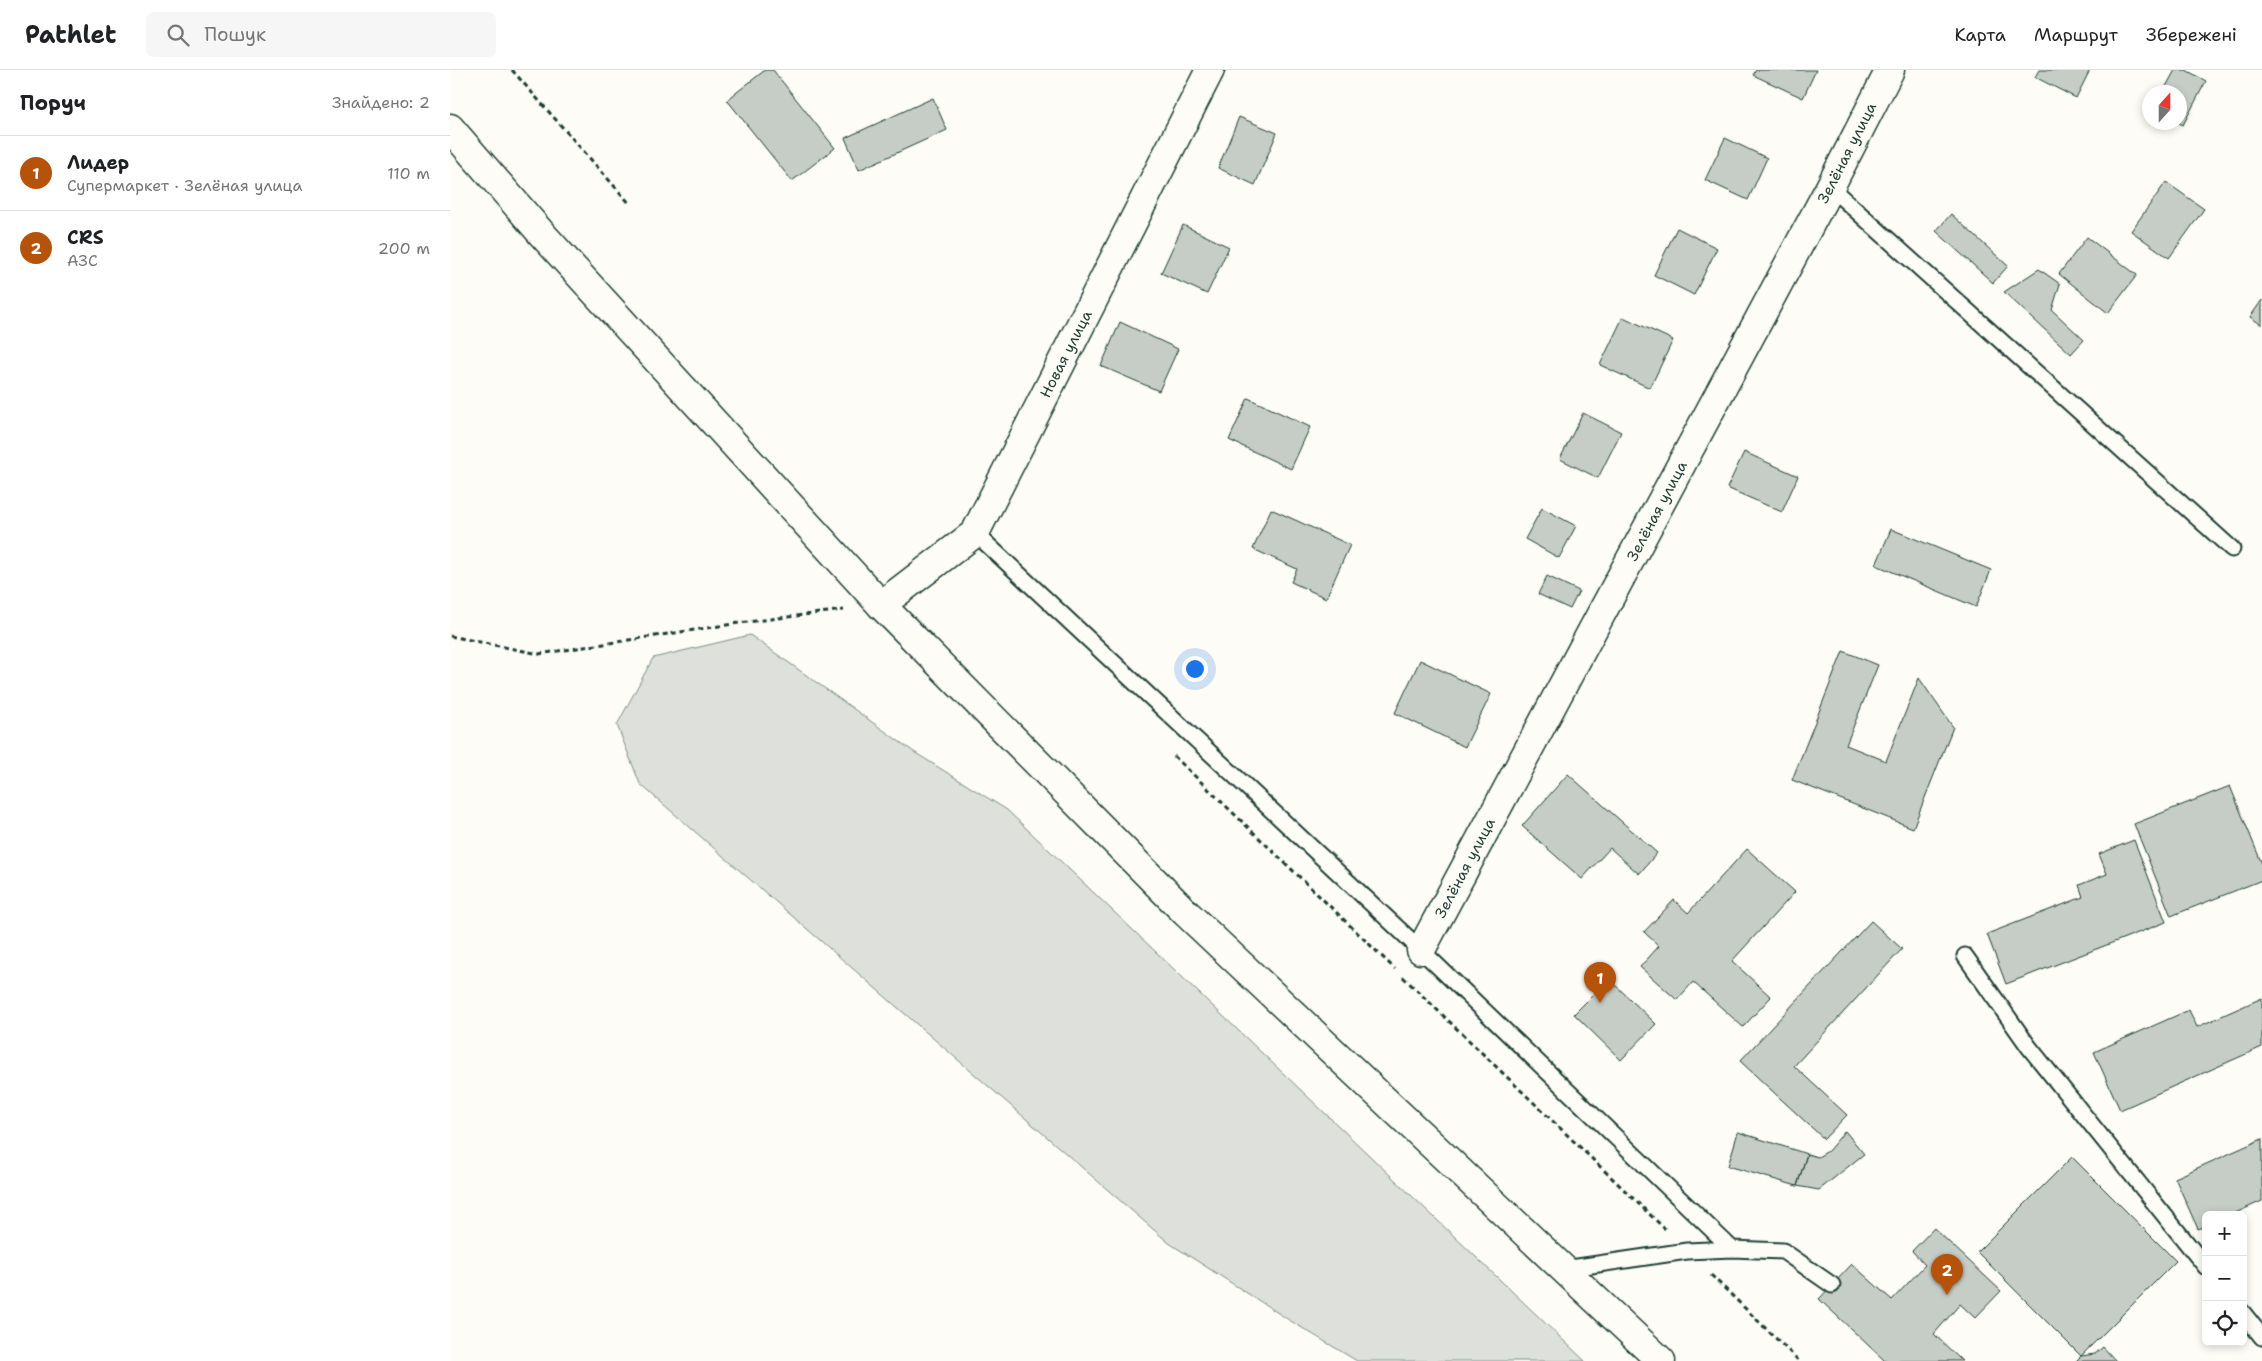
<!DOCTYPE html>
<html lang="uk">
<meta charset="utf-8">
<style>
body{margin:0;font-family:"Shantell Sans",sans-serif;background:#f6f6f6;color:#202124}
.controls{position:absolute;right:15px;bottom:15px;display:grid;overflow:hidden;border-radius:8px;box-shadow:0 2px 8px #0003}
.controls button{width:45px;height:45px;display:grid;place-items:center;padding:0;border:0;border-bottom:1px solid #e0e0e0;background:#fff;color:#202124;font:25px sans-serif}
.compass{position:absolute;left:1692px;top:15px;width:45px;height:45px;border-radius:50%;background:#fff;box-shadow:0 2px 8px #0003;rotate:21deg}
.you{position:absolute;left:744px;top:598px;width:18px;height:18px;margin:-12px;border:4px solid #fff;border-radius:50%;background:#1a73e8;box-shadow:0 0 0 8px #1a73e833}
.badge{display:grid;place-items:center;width:32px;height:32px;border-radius:50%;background:#b45309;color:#fff;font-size:16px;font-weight:700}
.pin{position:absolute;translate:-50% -41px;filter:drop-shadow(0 1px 2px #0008)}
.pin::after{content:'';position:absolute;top:26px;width:18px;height:15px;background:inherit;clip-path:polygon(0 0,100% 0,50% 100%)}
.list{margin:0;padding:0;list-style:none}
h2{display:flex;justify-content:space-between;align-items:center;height:65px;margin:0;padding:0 20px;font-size:21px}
h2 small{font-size:16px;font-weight:400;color:#757577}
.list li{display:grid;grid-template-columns:32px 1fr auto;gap:15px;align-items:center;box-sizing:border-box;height:75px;padding:0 20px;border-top:1px solid #e0e0e0}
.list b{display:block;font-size:19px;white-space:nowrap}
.list p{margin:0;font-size:16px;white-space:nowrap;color:#757577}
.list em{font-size:16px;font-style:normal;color:#757577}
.icon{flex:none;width:28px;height:28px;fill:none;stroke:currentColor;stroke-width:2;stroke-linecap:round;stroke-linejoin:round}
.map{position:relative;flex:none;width:1812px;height:1291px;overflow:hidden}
header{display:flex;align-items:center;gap:30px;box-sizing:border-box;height:70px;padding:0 25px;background:#fff;border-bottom:1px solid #e0e0e0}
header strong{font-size:24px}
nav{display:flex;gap:28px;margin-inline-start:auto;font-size:18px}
.search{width:350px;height:45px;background:#f6f6f6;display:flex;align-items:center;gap:12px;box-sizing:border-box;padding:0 18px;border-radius:8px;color:#757577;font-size:19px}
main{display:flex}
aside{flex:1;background:#fff}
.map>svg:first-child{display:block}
.green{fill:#dde0db;stroke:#7e8e88}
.building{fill:#c6cdc7;stroke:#1f3d34}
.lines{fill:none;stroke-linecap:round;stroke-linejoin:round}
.service-casing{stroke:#1f3d34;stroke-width:19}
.minor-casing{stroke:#1f3d34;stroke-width:31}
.primary-casing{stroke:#1f3d34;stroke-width:31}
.path{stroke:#1f3d34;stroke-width:3;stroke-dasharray:5 4;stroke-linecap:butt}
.service{stroke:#fdfcf7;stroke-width:15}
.minor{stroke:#fdfcf7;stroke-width:28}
.primary{stroke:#fdfcf7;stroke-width:28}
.labels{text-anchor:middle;stroke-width:4;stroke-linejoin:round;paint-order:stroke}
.street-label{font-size:15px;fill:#1f3d34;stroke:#fdfcf7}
</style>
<header>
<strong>Pathlet</strong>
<div class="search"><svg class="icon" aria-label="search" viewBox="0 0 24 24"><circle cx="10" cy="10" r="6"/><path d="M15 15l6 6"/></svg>Пошук</div>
<nav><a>Карта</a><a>Маршрут</a><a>Збережені</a></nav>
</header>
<main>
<aside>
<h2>Поруч<small>Знайдено: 2</small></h2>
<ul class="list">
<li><span class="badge">1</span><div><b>Лидер</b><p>Супермаркет · Зелёная улица</p></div><em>110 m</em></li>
<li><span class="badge">2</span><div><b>CRS</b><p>АЗС</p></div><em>200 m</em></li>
</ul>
</aside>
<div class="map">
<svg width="1812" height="1291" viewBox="0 0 1812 1291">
<rect width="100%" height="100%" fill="#fdfcf7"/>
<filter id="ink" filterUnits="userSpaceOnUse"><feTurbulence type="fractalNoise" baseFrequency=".02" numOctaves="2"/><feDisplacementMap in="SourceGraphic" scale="10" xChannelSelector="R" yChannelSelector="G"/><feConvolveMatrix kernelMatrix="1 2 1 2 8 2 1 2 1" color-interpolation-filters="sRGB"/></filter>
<g filter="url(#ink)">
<path class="green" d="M300 565 464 682 557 740 1135 1291H907L839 1250 719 1173 190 714 167 655 203 588Z"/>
<path class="building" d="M315 0H323L385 78 342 111 277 30Z
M1306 0H1366L1353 28 1303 5Z
M1589 0H1640L1626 28 1585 7Z
M1725 0H1736L1756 11 1733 55 1727 52H1730V22H1713Z
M483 28 497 60 409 100 395 68Z
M789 47 827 63 805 115 768 98Z
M1275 68 1317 88 1298 130 1255 110Z
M1716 112 1754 139 1719 188 1681 161Z
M1501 144 1558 196 1543 213 1486 161Z
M733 155 779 177 757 224 711 203Z
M1227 158 1267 178 1244 225 1204 205Z
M1637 167 1687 205 1658 243 1609 204Z
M1589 199 1610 214 1602 240 1634 270 1621 284 1554 222Z
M1812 230V255L1800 247Z
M1173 247 1223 270 1200 318 1150 295Z
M670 252 728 279 709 321 651 296Z
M798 328 860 357 841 399 779 370Z
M1133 343 1171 362 1148 408 1110 389Z
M1294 382 1348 406 1332 442 1277 418Z
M1092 438 1126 456 1109 488 1075 469Z
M821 439 900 475 876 528 841 512 847 499 803 479Z
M1441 459 1541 500 1526 537 1426 495Z
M1097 506 1129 521 1120 539 1088 524Z
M1393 581 1428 595 1396 675 1436 691 1469 608 1503 657 1463 758 1342 710Z
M970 590 1041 624 1015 677 945 643Z
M1118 704 1207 783 1189 804 1160 778 1132 809 1072 756Z
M1780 716 1812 794V810L1721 846 1684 754Z
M1684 770 1716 852 1556 914 1537 864 1633 827 1629 815 1657 804 1649 784Z
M1297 779 1345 822 1282 891 1321 927 1293 957 1243 912 1227 930 1190 897 1209 876 1194 862 1224 830 1238 843Z
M1421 851 1452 879 1344 996 1397 1045 1374 1069 1290 991Z
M1159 909 1206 954 1171 990 1124 944Z
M1812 928V977L1670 1040 1644 982 1739 940 1747 957Z
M1395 1061 1414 1084 1369 1120 1347 1116 1357 1084 1368 1087 1378 1081Z
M1288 1062 1357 1084 1347 1116 1278 1096Z
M1812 1069V1131L1781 1145H1756V1156L1748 1159 1725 1108Z
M1622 1087 1726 1191 1631 1286 1527 1182Z
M1484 1158 1551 1221 1525 1248 1510 1234 1484 1264 1512 1291H1435L1369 1229 1402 1194 1442 1230 1475 1195 1462 1181Z
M1653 1277 1666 1291H1626L1631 1286 1645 1284Z"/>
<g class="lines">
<g class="service-casing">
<path id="service" d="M1380 117 1782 479
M525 463 971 880 1282 1179
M1515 886 1579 977 1756 1197
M1114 1199 1237 1181 1282 1179 1333 1181 1382 1215
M1793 1243 1812 1267"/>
</g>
<g class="minor-casing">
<path id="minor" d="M431 535 525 463 760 0
M971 880 1380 117 1440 0"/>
</g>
<g class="primary-casing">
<path id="primary" d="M0 58 92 164 431 535 735 842 1211 1291"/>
</g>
<path class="path" d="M62 0 180 134
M0 566 89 584 289 553 394 540
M724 686 945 899
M953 907 1215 1159
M1261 1205 1349 1291"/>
<use href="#service" class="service"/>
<use href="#minor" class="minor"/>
<use href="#primary" class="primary"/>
</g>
</g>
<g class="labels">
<g class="street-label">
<text transform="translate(1397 83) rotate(-63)" y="5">Зелёная улица</text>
<text transform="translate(616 284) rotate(-63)" y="5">Новая улица</text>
<text transform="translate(1207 441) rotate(-62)" y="5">Зелёная улица</text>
<text transform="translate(1015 798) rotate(-62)" y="5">Зелёная улица</text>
</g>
</g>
</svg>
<div class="controls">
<button>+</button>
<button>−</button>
<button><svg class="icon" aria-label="locate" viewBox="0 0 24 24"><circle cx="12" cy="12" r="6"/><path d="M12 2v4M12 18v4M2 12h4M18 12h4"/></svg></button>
</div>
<svg class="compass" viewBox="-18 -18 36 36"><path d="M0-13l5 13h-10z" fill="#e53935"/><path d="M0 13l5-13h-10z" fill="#757577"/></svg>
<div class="you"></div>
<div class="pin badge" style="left:1150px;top:933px">1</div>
<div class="pin badge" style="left:1497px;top:1225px">2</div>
</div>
</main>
